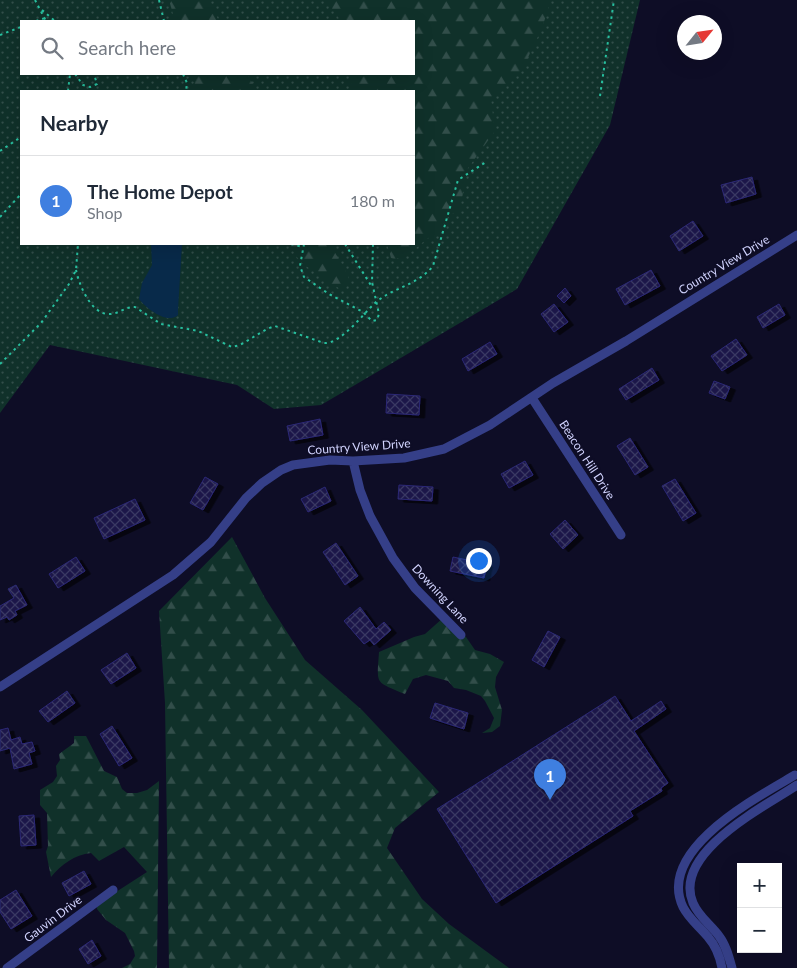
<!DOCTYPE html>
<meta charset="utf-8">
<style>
body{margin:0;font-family:Lato,sans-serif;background:#f6f6f7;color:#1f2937}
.controls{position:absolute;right:15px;bottom:15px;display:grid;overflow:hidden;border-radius:0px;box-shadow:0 5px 20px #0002}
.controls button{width:45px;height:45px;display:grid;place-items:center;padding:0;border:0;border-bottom:1px solid #e0e1e3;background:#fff;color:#1f2937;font:25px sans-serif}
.compass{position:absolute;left:677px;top:15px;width:45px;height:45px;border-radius:50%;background:#fff;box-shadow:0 5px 20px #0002;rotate:60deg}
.you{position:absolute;left:478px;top:560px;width:18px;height:18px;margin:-12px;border:4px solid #fff;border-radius:50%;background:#1a73e8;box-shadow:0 0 0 8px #1a73e833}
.badge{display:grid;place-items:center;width:32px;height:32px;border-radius:50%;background:#7c3aed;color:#fff;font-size:16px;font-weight:700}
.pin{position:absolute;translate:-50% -41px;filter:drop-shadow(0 1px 2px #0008)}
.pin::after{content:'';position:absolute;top:26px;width:18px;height:15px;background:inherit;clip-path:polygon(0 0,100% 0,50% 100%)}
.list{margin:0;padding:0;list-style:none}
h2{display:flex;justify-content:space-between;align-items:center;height:65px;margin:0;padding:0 20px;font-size:21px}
h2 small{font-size:16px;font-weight:400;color:#747a83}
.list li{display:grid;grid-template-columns:32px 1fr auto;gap:15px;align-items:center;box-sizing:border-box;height:90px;padding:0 20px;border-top:1px solid #e0e1e3}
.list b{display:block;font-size:19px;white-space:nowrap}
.list p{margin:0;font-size:16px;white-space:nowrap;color:#747a83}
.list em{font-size:16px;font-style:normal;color:#747a83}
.icon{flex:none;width:28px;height:28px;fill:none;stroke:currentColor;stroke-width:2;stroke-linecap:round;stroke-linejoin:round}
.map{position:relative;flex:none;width:797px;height:968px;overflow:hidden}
.search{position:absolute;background:#fff;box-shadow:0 5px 20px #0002;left:20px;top:20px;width:395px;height:55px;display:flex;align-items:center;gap:12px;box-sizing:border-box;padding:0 18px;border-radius:0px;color:#747a83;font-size:19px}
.panel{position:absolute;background:#fff;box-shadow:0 5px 20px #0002;left:20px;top:90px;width:395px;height:155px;border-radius:0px}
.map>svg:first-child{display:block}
.grass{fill:url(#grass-dots);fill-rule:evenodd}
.forest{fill:url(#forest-firs)}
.water{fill:#082a4a}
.building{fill:url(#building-cross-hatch);stroke:#2c2876;filter:url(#shadow)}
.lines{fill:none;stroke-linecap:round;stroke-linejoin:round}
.path{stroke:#27bf9e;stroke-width:2;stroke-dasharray:2.5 4;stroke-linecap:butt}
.street{stroke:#353f88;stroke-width:9}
.labels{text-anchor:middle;stroke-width:4;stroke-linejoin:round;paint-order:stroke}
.street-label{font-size:12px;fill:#d2d4ff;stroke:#0e0d26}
</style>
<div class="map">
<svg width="797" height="968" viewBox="0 0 797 968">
<defs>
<pattern id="grass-dots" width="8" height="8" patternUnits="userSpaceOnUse" patternTransform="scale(1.25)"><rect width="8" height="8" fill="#10312a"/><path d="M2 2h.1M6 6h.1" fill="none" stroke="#324e4a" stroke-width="1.8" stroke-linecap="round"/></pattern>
<pattern id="forest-firs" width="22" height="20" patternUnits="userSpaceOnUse" patternTransform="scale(1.25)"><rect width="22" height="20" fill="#10312a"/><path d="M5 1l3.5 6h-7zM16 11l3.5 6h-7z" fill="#324e4a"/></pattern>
<pattern id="building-cross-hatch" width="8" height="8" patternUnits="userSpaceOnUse" patternTransform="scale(1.25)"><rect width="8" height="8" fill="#1a1848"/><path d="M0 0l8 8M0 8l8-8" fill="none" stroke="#3a3963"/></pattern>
<filter id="shadow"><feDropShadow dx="5.5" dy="3" stdDeviation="0" flood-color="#0009"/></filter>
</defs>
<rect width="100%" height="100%" fill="#0e0d26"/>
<path class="grass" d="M0 0H640L610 125 517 289 372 375 321 405 274 409 237 385 50 345 0 413ZM21 21H414V74H21ZM21 91H414V244H21Z"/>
<path class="forest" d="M169 0H208L219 21H175Z
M326 0H551L542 28 521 72 500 90 491 100 495 131 468 168 460 208 446 219 439 232C424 237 406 263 391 258L387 244H414V91H353L349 74H414V21H341Z
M191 74H247L257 91H195L196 87Z
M290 244H330L348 275 349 280 346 288 340 289 303 264 296 256Z
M232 537 265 598 305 660 362 710 439 792 395 828 387 848 422 899 449 924 509 968H169L165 703 159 611Z
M443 618 461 634 466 637 475 650 490 654 504 662 496 677 495 687 502 710 500 726 492 732 482 733 490 728 494 718 485 701 481 696 466 690 454 688 448 681 426 675 413 679 405 694C374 681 377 685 379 652L414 637 425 634Z
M74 736H86L104 771 117 777 122 789 127 793H137L147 790 159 781 157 968H122L130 964 135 956 134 951 125 933 106 920 97 909V907L116 892 147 872 124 847 99 861 91 853C74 855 62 864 51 877L46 852 48 846 47 813 40 805V790L53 782 57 776 56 766 60 760 59 754 74 743Z"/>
<path class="water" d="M151 244H182L178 310V315C167 325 146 308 139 299L142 283 152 265Z"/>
<path class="building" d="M752 177 756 194 726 203 721 185Z
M693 221 703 236 679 251 670 236Z
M651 270 660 286 625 305 616 289Z
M565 288 571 296 564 303 557 296Z
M554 304 568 322 554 332 541 314Z
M779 304 785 315 763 328 757 317Z
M736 339 747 355 722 371 711 356Z
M490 342 497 354 468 371 462 359Z
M652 368 659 380 626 400 619 389Z
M714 381 730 387 725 399 709 393Z
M387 394 420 396 419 415 386 413Z
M320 419 323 435 290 441 287 426Z
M630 438 648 467 635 475 617 446Z
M525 461 533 475 509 488 501 474Z
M205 477 218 484 203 510 190 503Z
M675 479 696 513 683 521 662 486Z
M399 485 433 487 432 501 398 499Z
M325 487 331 501 308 512 301 499Z
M135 499 145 520 104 539 94 518Z
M565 520 578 535 563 549 550 534Z
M336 543 358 576 345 585 323 552Z
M76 557 85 571 58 588 49 574Z
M453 557 487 564 484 578 450 571Z
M16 585 27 605 15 611 17 615 9 620 7 617 0 620V606L14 598 8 589Z
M360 607 376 629 384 622 391 630 374 645 370 640 364 644 344 621Z
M548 631 560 637 544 667 532 660Z
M127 653 136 668 111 684 101 670Z
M67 691 75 703 48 722 39 711Z
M615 696 631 721 661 701 666 709 634 731 668 783 661 788 662 791 630 811 633 816 496 903 437 809Z
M435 703 468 713 464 729 430 718Z
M112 726 132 758 119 766 100 734Z
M8 728 11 740 20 737 22 744 32 742 35 751 29 753 32 764 14 769 10 748 0 751V730Z
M34 815 36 845 21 846 19 816Z
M84 871 91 884 69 896 62 883Z
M16 890 32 916 11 929 0 912V900Z
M92 940 101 956 88 964 79 949Z"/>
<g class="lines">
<path class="path" d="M35 0 46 21
M159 0 164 21
M42 10 55 21
M36 21 45 18
M0 35 21 27
M75 74 83 85 90 87 97 84 94 74
M183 74 187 83 186 91
M68 91 70 74
M600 96 614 0
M0 151 21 137
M0 217 21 194
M291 244 303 247
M304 244 300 266 304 277 329 294 363 312 372 321 377 320 379 314 372 282 373 244
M345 244 372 287
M76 270C79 284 90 313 108 314 118 315 126 306 135 307L161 324 198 331 232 347 240 345 267 329 275 326 324 343C341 344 363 314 375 303 393 287 417 286 433 266L458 180 486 162
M0 364 41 323 69 284 76 270 78 244"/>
<path class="street" d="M532 398 621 535
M353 461 360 490 370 516 393 558 415 588 461 635
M0 687 173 575 211 542 246 498 262 483 281 470 293 465 330 460 353 461 404 458 444 449 490 425 553 383 626 341 797 235
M7 968 113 890
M722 968C720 957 715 945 708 937 700 927 689 919 683 907 656 850 756 798 795 775
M732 968C729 957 726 945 719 936 710 924 699 917 693 903 672 853 764 807 797 785"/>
</g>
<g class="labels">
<g class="street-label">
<text transform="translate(724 265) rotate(-31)" y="4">Country View Drive</text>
<text transform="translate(359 447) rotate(-4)" y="4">Country View Drive</text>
<text transform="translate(587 460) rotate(57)" y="4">Beacon Hill Drive</text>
<text transform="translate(440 594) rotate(47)" y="4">Downing Lane</text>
<text transform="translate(53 919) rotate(-37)" y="4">Gauvin Drive</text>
</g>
</g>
</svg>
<div class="controls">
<button>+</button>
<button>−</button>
</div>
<svg class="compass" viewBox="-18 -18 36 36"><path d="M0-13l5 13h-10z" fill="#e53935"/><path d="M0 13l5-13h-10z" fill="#747a83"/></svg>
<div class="you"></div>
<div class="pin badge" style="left:550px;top:800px;background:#3f7fe0">1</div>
<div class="search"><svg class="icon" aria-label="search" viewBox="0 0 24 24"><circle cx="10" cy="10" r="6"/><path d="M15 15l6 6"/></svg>Search here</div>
<section class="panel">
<h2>Nearby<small></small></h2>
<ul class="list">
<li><span class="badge" style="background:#3f7fe0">1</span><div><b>The Home Depot</b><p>Shop</p></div><em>180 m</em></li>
</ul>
</section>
</div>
